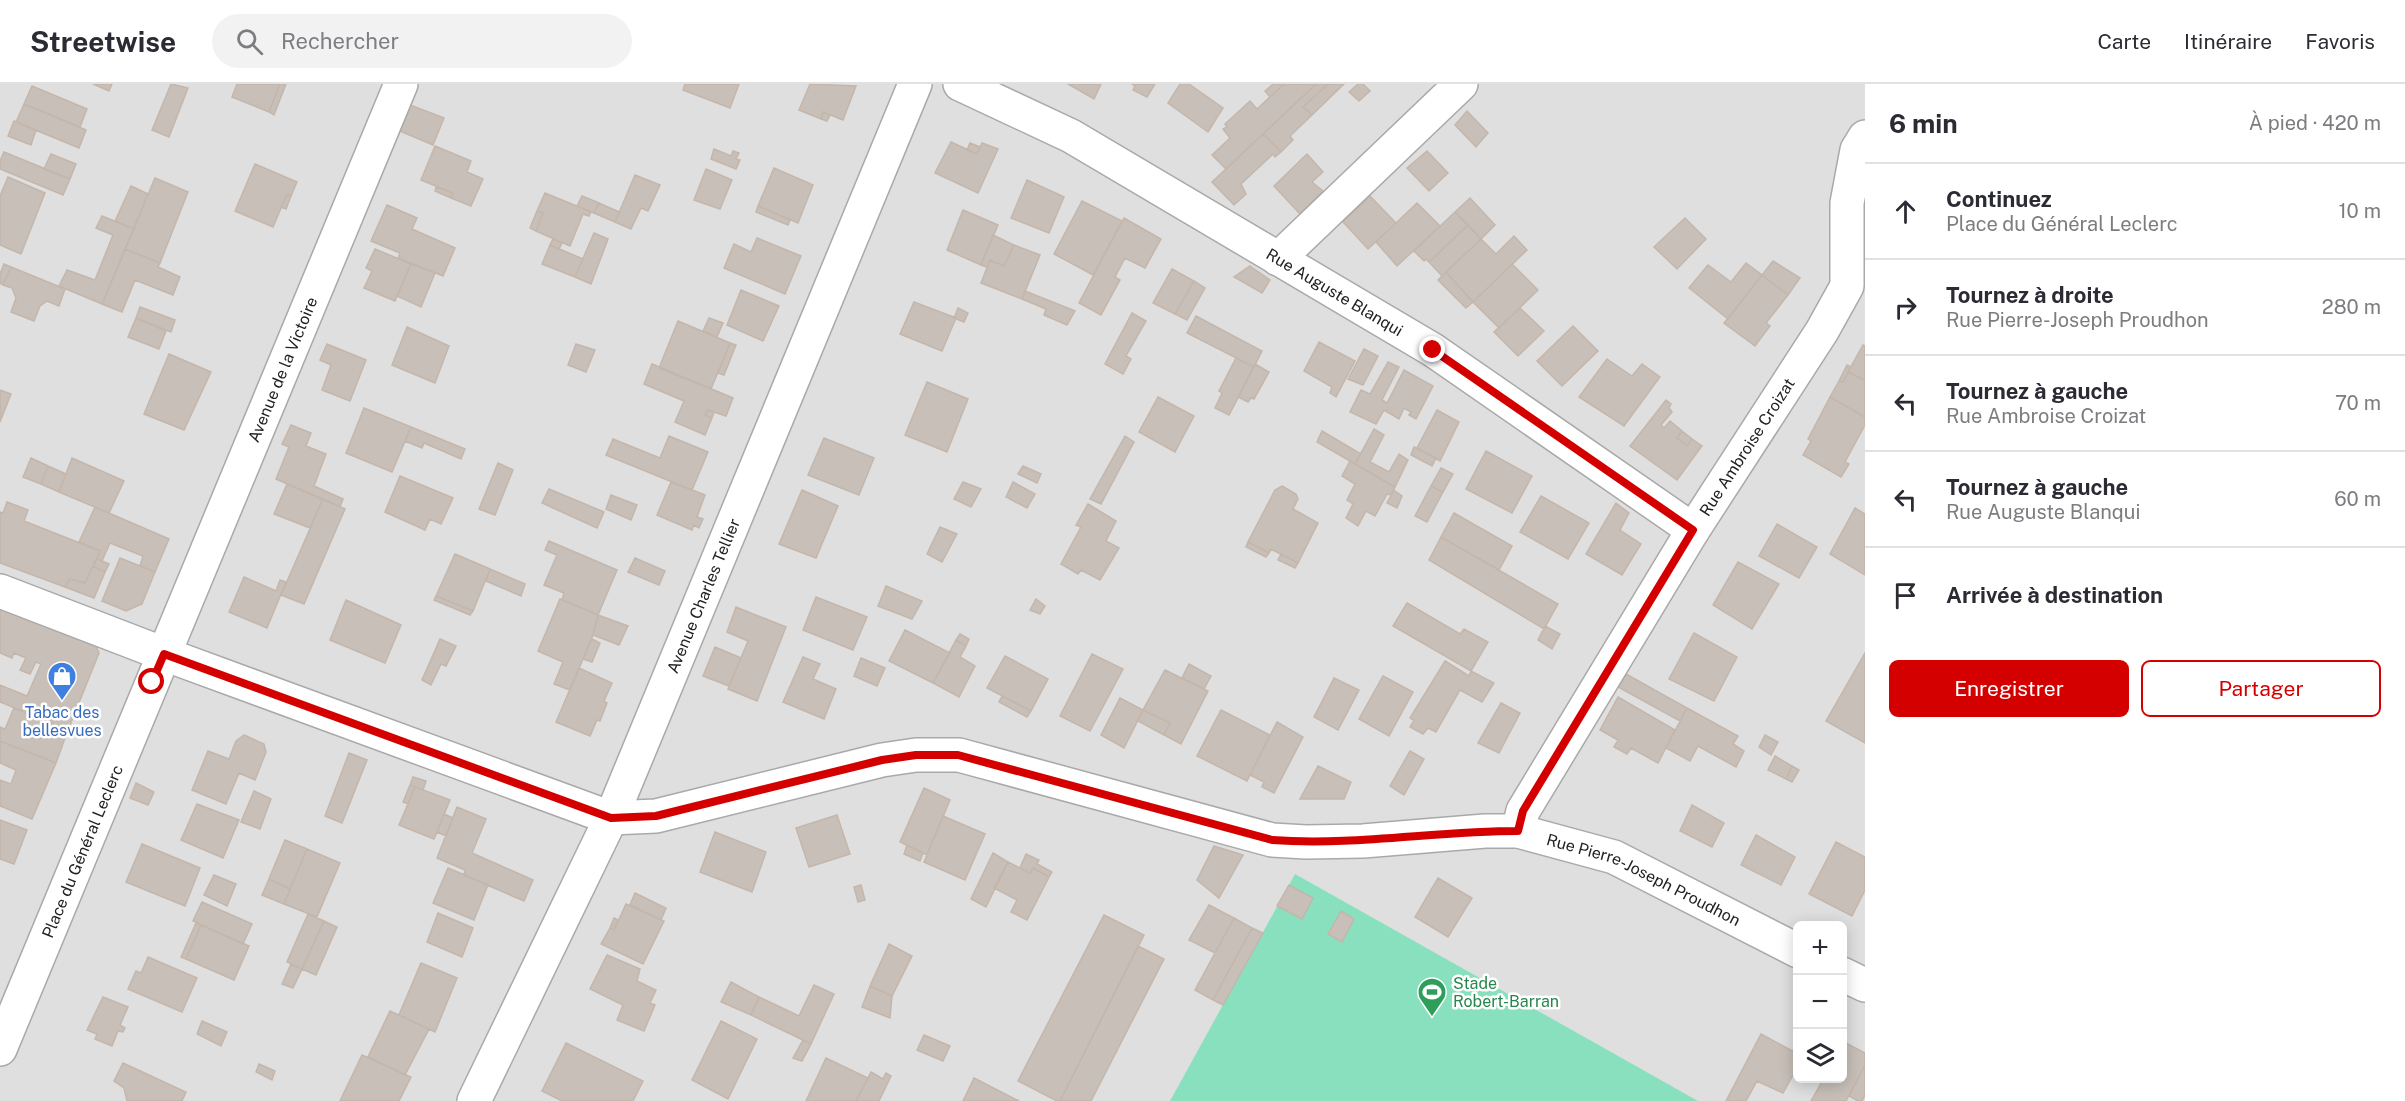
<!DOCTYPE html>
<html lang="fr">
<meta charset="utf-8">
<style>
body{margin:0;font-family:"Public Sans",sans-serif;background:#f2f2f3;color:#2b2b33}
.controls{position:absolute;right:18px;bottom:18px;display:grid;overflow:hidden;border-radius:9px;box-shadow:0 3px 15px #0003}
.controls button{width:54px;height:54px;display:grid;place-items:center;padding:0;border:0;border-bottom:2px solid #e1e1e2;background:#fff;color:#2b2b33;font:30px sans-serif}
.stop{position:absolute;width:18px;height:18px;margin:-14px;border:4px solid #d40000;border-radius:50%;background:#fff}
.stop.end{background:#d40000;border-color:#fff;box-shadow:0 2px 6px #0008}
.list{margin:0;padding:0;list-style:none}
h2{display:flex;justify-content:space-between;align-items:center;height:78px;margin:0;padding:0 24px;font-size:26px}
h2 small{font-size:20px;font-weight:400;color:#7c7c81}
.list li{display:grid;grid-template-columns:39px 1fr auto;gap:18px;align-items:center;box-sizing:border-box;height:96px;padding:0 24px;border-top:2px solid #e1e1e2}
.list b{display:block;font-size:22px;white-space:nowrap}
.list p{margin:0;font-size:20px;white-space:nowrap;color:#7c7c81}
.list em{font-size:20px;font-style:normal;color:#7c7c81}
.actions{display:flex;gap:12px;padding:18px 24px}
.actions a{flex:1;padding:14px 0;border:2px solid #d40000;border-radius:9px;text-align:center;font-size:21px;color:#d40000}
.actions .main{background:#d40000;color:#fff}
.icon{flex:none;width:33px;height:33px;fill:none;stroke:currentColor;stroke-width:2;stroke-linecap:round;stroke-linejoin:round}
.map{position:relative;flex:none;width:1865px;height:1017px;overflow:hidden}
header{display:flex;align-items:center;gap:36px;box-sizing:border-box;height:84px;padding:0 30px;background:#fff;border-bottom:2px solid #e1e1e2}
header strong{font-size:28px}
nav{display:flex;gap:33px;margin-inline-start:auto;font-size:21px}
.search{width:420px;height:54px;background:#f2f2f3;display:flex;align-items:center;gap:15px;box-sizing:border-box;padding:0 21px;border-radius:33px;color:#7c7c81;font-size:22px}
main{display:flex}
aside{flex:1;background:#fff}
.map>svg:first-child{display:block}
.residential{fill:#e0dfdf;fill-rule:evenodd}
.pitch{fill:#88e0be}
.building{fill:#c7bfb8;stroke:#c4b6ab;stroke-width:1.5}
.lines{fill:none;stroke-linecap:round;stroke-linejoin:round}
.minor-casing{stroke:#a9a9a9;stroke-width:36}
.minor{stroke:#fff;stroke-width:33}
.route{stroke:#d40000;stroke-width:8}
.labels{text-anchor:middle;stroke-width:5;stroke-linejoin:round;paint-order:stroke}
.street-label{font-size:16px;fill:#222;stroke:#fff}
.shop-label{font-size:16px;fill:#366cbe;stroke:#fff}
.leisure-label{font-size:16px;fill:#27864d;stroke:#fff;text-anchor:start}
</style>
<header>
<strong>Streetwise</strong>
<div class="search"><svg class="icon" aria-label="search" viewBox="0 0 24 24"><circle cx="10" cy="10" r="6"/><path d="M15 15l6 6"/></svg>Rechercher</div>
<nav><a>Carte</a><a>Itinéraire</a><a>Favoris</a></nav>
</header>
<main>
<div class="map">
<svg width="1865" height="1017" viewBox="0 0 1865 1017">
<rect width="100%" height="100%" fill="#f2efe9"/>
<path class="residential" d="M0 0H1865V1017H0ZM1798 842H1842V994H1798Z"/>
<path class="pitch" d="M1295 790 1698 1017H1170Z"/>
<path class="building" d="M93 0H112L109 7Z
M171 0 188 4 169 53 152 46Z
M237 0H280L269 28 232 13Z
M280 0H286L274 31 269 28Z
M685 0H739L730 24 683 6Z
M810 0 856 2 843 36 823 28 821 35 799 26Z
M1068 0H1101L1094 15Z
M1132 0H1155L1147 13 1133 6 1135 2Z
M1180 0H1189L1223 24 1208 48 1168 19Z
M1273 0H1284L1270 13 1265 7Z
M1284 0H1316L1226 85 1212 71 1230 54 1223 45 1227 43 1225 40 1250 17 1257 25Z
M1316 0H1328L1303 23 1312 31 1290 52 1293 56 1281 68 1263 50Z
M1328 0H1344L1312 31 1303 23Z
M1358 0H1363L1370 7 1359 17 1349 8Z
M32 2 87 25 80 43 24 20Z
M24 20 86 46 79 64 16 38Z
M410 21 444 34 433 61 400 47Z
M1467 27 1488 49 1476 63 1455 41Z
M823 28 830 31 827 37 821 35Z
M14 37 36 46 31 61 8 52Z
M1263 50 1281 68 1275 73 1273 70 1241 100 1246 110 1234 121 1212 98Z
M951 58 977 70 982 59 998 65 978 109 935 89Z
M970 59 980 63 977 70 967 66Z
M435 62 471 77 467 88 483 95 471 122 451 114 453 109 421 96Z
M714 65 731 72 733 67 739 69 736 75 740 76 736 85 711 75Z
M1427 67 1448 89 1429 107 1407 84Z
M4 68 70 95 63 111 0 85V77Z
M51 70 76 80 70 95 44 85Z
M1307 70 1323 88 1312 98 1323 107 1300 130 1274 102Z
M255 80 297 98 291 112 287 110 273 143 235 127Z
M774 84 813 101 798 139 758 122Z
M706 85 732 96 720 125 694 116Z
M635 91 660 101 648 127 641 124 631 145 615 138Z
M8 93 45 109 21 170 0 161V112Z
M155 94 188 108 160 179 125 165Z
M1027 96 1064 113 1049 149 1011 134Z
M131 102 148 110 134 145 115 137Z
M436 103 453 109 451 114 435 107Z
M545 109 591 128 589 132 583 130 570 162 536 147 543 129 537 127Z
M287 110 291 112 286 125 281 123Z
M582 112 599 119 594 129 577 122Z
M1370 112 1396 139 1368 165 1343 138Z
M1470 114 1495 141 1481 155 1455 128Z
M1082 117 1122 137 1093 191 1054 170Z
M599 119 619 128 615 138 594 129Z
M1417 119 1440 142 1397 182 1376 158Z
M387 121 417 134 412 145 455 164 443 192 398 174 400 169 371 157Z
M758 122 790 136 788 141 756 128Z
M963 126 998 141 981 181 947 166Z
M537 127 543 129 536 147 530 144Z
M1455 128 1468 141 1429 178 1426 175 1424 177 1414 167Z
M102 132 134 145 102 220 59 202 67 186 95 196 113 151 96 144Z
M1124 134 1161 155 1145 184 1125 174 1115 193 1120 196 1101 231 1079 219Z
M1685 134 1706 155 1677 185 1654 163Z
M1468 141 1481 155 1442 192 1429 178Z
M594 149 608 155 591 200 575 193Z
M993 151 1014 161 1004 182 990 176 987 183 981 181Z
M1514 152 1527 166 1473 218 1446 188 1481 155 1496 170Z
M757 154 801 172 785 210 724 184 734 160 751 168Z
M553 155 562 159 559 165 550 161Z
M550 161 583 175 575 193 542 180Z
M1014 161 1040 171 1022 215 981 199 990 176 1004 182Z
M125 165 160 179 158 183 180 193 173 211 135 196 122 228 102 220Z
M375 165 411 180 395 217 364 204 372 187 366 184Z
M1773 177 1800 194 1788 211 1762 191Z
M1746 179 1762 191 1728 235 1689 204 1708 181 1731 198Z
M4 180 11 183 3 201 0 199V190Z
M411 180 435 189 421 223 397 212Z
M1512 180 1538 206 1499 244 1473 218Z
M1250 182 1270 196 1262 209 1234 193Z
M11 183 65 205 59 222 47 217 40 222 34 237 11 228 16 214 12 204 3 201Z
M1172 185 1194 197 1175 230 1153 219Z
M1446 188 1473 218 1466 224 1438 196Z
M1762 191 1788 211 1766 239 1770 242 1755 262 1724 239Z
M1194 197 1205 204 1187 236 1175 230Z
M741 206 779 222 763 257 727 241Z
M1025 207 1075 227 1067 241 1044 231 1046 225 1022 215Z
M914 218 956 234 942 267 900 250Z
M140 223 175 236 171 248 136 234Z
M958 224 968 229 964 238 954 234Z
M1520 224 1544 247 1518 272 1494 248Z
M1132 229 1146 237 1126 272 1131 275 1123 290 1105 280Z
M1196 232 1262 267 1254 283 1187 249Z
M136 234 166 247 159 265 128 253Z
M709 234 723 239 717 253 703 247Z
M678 237 730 259 711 305 659 284Z
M1573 242 1598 267 1562 302 1537 277Z
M407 243 449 262 435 299 392 281Z
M1319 258 1355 277 1336 313 1330 309 1332 303 1304 287Z
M730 259 736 261 724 291 718 289Z
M327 260 366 276 350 317 322 306 331 281 320 276Z
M576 260 595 266 586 288 568 281Z
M1863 261 1865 262V296L1848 288Z
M1364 265 1378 272 1363 301 1348 295Z
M169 270 211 288 184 346 144 330Z
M1236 274 1254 283 1229 331 1215 324 1222 309 1219 307Z
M1607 275 1632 292 1642 280 1660 293 1624 342 1579 313Z
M1388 278 1399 283 1382 316 1387 319 1404 286 1433 302 1416 335 1409 331 1411 328 1404 324 1399 335 1384 326 1376 340 1350 328 1361 306 1370 310Z
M652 280 733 314 726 332 708 326 705 331 712 334 705 351 675 338 684 317 644 300Z
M1255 280 1269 288 1254 315 1251 314 1248 318 1238 313Z
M1847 281 1851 283 1843 298 1839 297Z
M1848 288 1865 296V333L1830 313 1839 297 1843 298Z
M927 298 968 315 947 368 905 351Z
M0 306 11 310 0 338Z
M1158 313 1194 332 1175 368 1139 348Z
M1830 313 1865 333V341L1845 378 1849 380 1841 393 1803 371 1811 357 1808 355Z
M1666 316 1671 320 1669 324 1672 328 1661 341 1664 344 1670 337 1682 347 1677 354 1687 362 1692 355 1702 362 1677 396 1630 362Z
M364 324 411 343 392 388 346 369Z
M708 326 714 328 712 334 705 331Z
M1437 326 1459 338 1440 377 1417 364Z
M291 341 311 349 306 362 326 370 314 402 343 415 340 423 276 395 289 363 282 360Z
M411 343 465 365 461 375 424 359 422 364 405 357Z
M1374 345 1384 351 1370 378 1389 388 1399 370 1408 376 1395 403 1355 380Z
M1322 347 1361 370 1355 380 1317 358Z
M1682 347 1692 355 1687 362 1677 354Z
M669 352 708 368 692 406 606 371 613 355 660 374Z
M1125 352 1134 358 1101 420 1090 415Z
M824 354 874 374 859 411 808 391Z
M1414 363 1436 374 1432 382 1411 371Z
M1486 367 1532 392 1512 429 1466 405Z
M31 374 48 382 41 400 23 393Z
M72 374 124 397 109 429 59 408Z
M1350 377 1395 403 1391 411 1387 410 1375 432 1366 427 1358 442 1346 434 1353 420 1347 416 1355 400 1342 392Z
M498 379 513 386 495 431 479 425Z
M48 382 66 390 59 408 41 400Z
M1023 382 1041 390 1037 399 1018 390Z
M1441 384 1453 390 1443 408 1431 402Z
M400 392 453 414 441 440 430 435 425 446 385 428Z
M671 398 705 411 697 433 703 435 699 444 694 441 692 446 657 431Z
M963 398 981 405 971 423 954 415Z
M1013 398 1035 410 1027 424 1006 413Z
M287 400 323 415 310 444 274 430Z
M1282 402 1296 410 1298 415 1293 425 1318 439 1298 479 1271 465 1269 469 1248 458 1275 406Z
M1431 402 1443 408 1427 438 1415 432Z
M549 405 604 428 597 444 542 419Z
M802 406 838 422 816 474 779 460Z
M1394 406 1402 412 1397 424 1387 419Z
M611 411 637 421 631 436 606 425Z
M1541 412 1589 439 1568 475 1520 448Z
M323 415 345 425 304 520 281 511Z
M7 418 28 426 24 437 100 467 85 499 70 495 65 503 0 479V428L3 429Z
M1616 419 1629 429 1620 446 1641 460 1622 491 1586 470Z
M1088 420 1116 437 1106 457 1119 464 1100 496 1081 486 1078 490 1061 480 1081 443 1076 441Z
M95 423 169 455 155 488 140 482 143 472 110 459 102 477 97 475 100 467 79 458Z
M1855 424 1865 430V491L1830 470Z
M1454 429 1512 462 1499 486 1441 453Z
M1777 440 1817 463 1799 494 1759 472Z
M940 443 957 450 942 478 927 470Z
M1441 453 1558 520 1544 545 1429 476Z
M549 457 617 486 598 531 562 516 564 509 544 501 557 471 545 466Z
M1248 458 1269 469 1266 473 1246 463Z
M455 470 490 485 473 527 436 512Z
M1281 470 1298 479 1295 484 1278 476Z
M120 474 155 488 142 520 126 527 102 517Z
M635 474 665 487 659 501 628 488Z
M97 475 109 480 105 488 93 482Z
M1738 478 1779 500 1752 545 1713 521Z
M93 482 105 488 94 514 65 503 70 495 85 499Z
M490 485 525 500 521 512 486 497Z
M244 493 276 507 280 496 286 498 267 544 229 528Z
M886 502 922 517 912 535 878 522Z
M436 512 473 527 470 531 434 516Z
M816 513 867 533 853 566 803 546Z
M560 515 598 531 593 551 570 606 554 600 563 578 538 567Z
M1036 515 1045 522 1040 530 1030 526Z
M346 516 401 541 385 579 330 556Z
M1407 519 1460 550 1464 545 1488 558 1471 587 1393 542Z
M0 522 93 555 99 569 68 646 0 618V601L27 612 41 580 36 578 30 590 20 586 26 574 14 569 12 574 0 569Z
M736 523 786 543 757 617 728 605 748 557 727 548Z
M598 531 628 542 619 561 593 551Z
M1545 542 1560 550 1552 565 1538 556Z
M905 546 950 569 933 599 889 577Z
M1694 549 1737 573 1714 617 1669 595Z
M960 550 969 555 966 562 956 556Z
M440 555 456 562 446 582 441 580 431 601 422 596Z
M592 555 600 559 592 578 583 575Z
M956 556 966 562 960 573 975 582 959 613 933 599Z
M715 563 741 574 729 602 703 592Z
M1865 569V659L1826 637Z
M1092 570 1123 585 1090 647 1060 632Z
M1005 572 1048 595 1031 627 987 604Z
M803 573 820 580 813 595 836 605 824 635 783 618Z
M861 574 885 584 877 602 854 592Z
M1445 577 1469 592 1471 587 1494 599 1482 618 1460 606 1436 648 1428 644 1423 650 1410 643 1414 636 1410 634Z
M1189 580 1211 592 1204 605 1182 594Z
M579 584 612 599 604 617 607 619 600 637 597 636 590 652 556 638Z
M1165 586 1208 607 1181 660 1164 651 1170 639 1143 626Z
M1626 590 1687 624 1680 637 1618 603Z
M1383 592 1413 608 1389 652 1359 635Z
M1334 594 1359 606 1338 646 1314 633Z
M1002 612 1031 627 1027 633 999 618Z
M1618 613 1675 646 1658 679 1631 664 1627 670 1614 663 1618 656 1600 646Z
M1120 614 1143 626 1124 664 1101 651Z
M1501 619 1520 629 1499 669 1478 659Z
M14 624 68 646 56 679 0 657V643L5 645Z
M1687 624 1738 652 1733 660 1744 667 1736 683 1698 662 1690 677 1666 664Z
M1143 626 1170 639 1164 651 1138 637Z
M1221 626 1270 651 1247 697 1197 672Z
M1277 638 1303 653 1274 709 1262 703 1264 698 1250 691Z
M244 651 264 660 266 668 255 696 239 689 226 720 192 706 208 667 229 675 236 657Z
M1765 651 1778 658 1771 671 1759 663Z
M0 657 56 679 32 735 0 722V696L11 700 16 686 0 679Z
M1410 667 1424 675 1404 711 1390 702Z
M349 669 367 676 342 739 325 732Z
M1775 672 1792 682 1786 695 1768 686Z
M1318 682 1351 698 1344 715H1300Z
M1792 682 1799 686 1792 698 1786 695Z
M413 693 426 697 423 706 410 701Z
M136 699 154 708 148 721 130 714Z
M410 701 415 703 408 720 403 718Z
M415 703 450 716 434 755 399 741Z
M924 704 950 716 927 771 900 758Z
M254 707 271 715 260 745 241 738Z
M197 720 239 736 223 774 181 756Z
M1692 721 1724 739 1712 763 1680 747Z
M457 723 486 735 472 769 533 796 524 817 464 791 465 786 437 774Z
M444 730 453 734 446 752 437 748Z
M837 731 850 770 809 783 796 744Z
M943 732 985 750 965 796 924 778Z
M0 736 27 746 14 780 0 775Z
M715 748 766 768 752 808 700 788Z
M1756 751 1795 773 1781 801 1741 781Z
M285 756 307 765 290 805 269 795Z
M1836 758 1865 773V806L1852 832 1809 810Z
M142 760 200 784 185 822 126 798Z
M907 761 923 769 920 777 904 770Z
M1214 762 1243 771 1219 814 1197 796Z
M307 765 340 779 317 833 284 820Z
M993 769 1008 778 986 823 971 815Z
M1026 770 1039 776 1037 780 1052 788 1049 793 1033 784 1030 789 1020 784Z
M1008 778 1030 789 1033 784 1049 793 1027 836 1011 828 1017 816 994 804Z
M448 784 488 801 474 836 433 819Z
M214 791 236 800 227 822 204 811Z
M1438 794 1472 814 1448 853 1415 833Z
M269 795 290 805 284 820 262 811Z
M861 801 865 816 858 818 854 803Z
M1289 801 1313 814 1302 835 1277 822Z
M635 809 666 824 661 836 630 821Z
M202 818 252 840 243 860 193 837Z
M626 820 664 837 643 880 601 860 610 844 614 846Z
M1209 821 1234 834 1215 869 1189 856Z
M1341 827 1354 835 1342 858 1328 850Z
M438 829 473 844 462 873 427 858Z
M308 830 324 837 302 885 287 878Z
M1104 831 1144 851 1060 1017H1057L1018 997Z
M614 834 618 836 614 846 610 844Z
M1234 834 1252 844 1213 916 1195 906Z
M324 837 337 843 316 891 302 885Z
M196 839 201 841 186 875 181 873Z
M201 841 249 862 234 896 186 875Z
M1252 844 1263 849 1223 921 1213 916Z
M889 860 912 872 892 912 870 902Z
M1138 862 1164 875 1091 1017H1060Z
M607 871 640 885 637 897 656 906 650 919 655 921 644 947 617 936 623 921 590 905Z
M148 873 197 894 182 928 128 905 136 887 141 889Z
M421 879 457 894 435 948 399 931Z
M291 880 302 885 293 904 282 900Z
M731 898 759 913 751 931 721 918Z
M814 901 834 910 811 960 751 931 759 913 799 932Z
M870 902 892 912 890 934 862 923Z
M103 913 128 923 120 941 125 944 123 948 118 947 112 962 95 955 97 950 87 946Z
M390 927 429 945 405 991 368 973Z
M202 937 227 948 221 962 197 950Z
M721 937 757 955 728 1015 692 996Z
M1761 950 1798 970V982L1783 1009 1757 997 1746 1017H1726Z
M924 951 950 962 943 977 917 966Z
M803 956 811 960 802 977 793 974Z
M1844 958 1865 969V981L1846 1017H1811L1824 994H1842Z
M566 959 643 997 633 1017H562L542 1007Z
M362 971 411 993 399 1017H340Z
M826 974 868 994 856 1017H806Z
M123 979 186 1008 182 1017H127L124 1004 114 997Z
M259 980 275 987 272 996 256 988Z
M1865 981V1011L1862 1017H1858L1849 1012Z
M871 988 883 995 886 989 891 992 879 1017H856Z
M974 994 1019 1017H963Z"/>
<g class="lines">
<g class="minor-casing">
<g id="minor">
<path id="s1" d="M960 0 1071 52 1433 266 1693 446"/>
<path d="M1278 175 1461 0"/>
<path id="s2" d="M0 507 164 570 611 734 656 732 882 676 916 671H959L1272 756 1306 758 1363 757 1485 747H1518L1614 773 1798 867"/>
<path id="s3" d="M1518 747 1523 727 1693 446 1822 247 1847 202V119L1857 66 1865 53"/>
<path d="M1842 890 1865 901"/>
<path id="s4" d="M0 965 401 0"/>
<path id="s5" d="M474 1017 611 734 915 0"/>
</g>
</g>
<use href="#minor" class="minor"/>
</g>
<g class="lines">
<path class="route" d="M152 598 164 570 611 734 656 732 882 676 916 671H958L1272 756C1354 762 1435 747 1518 747L1523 727 1693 446 1433 266"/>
</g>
<defs>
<g id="shop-pin" transform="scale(1.5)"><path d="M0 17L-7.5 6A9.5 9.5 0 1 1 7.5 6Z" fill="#3f7fe0" stroke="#fff"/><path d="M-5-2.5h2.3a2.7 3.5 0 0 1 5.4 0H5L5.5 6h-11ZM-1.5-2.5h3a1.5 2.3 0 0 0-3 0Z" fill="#fff"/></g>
<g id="stadium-pin" transform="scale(1.5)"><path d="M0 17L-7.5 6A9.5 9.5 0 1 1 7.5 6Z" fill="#2e9e5b" stroke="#fff"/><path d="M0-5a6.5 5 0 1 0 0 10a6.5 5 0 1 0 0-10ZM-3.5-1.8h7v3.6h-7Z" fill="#fff"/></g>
</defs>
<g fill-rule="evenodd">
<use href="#shop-pin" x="62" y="592"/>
<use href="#stadium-pin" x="1432" y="908"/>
</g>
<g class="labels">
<g class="street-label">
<text dy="6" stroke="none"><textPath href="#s1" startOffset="429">Rue Auguste Blanqui</textPath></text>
<text dy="6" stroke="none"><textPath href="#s4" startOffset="736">Avenue de la Victoire</textPath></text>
<text dy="6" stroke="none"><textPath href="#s3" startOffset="448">Rue Ambroise Croizat</textPath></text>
<text dy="6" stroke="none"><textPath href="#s5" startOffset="555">Avenue Charles Tellier</textPath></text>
<text dy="6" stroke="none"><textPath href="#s4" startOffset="214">Place du Général Leclerc</textPath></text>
<text dy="6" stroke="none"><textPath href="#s2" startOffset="1713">Rue Pierre-Joseph Proudhon</textPath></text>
</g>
<g class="shop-label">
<text x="62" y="634">Tabac des<tspan x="62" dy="18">bellesvues</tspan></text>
</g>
<g class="leisure-label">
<text x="1453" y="905">Stade<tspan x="1453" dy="18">Robert-Barran</tspan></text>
</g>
</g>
</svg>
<div class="controls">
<button>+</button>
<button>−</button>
<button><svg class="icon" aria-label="layers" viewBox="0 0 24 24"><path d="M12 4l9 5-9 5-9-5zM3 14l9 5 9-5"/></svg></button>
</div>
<div class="stop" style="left:152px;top:598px"></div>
<div class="stop end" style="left:1433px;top:266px"></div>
</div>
<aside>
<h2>6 min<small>À pied · 420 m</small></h2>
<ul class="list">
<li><svg class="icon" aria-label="ahead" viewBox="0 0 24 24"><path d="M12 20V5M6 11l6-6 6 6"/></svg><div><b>Continuez</b><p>Place du Général Leclerc</p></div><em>10 m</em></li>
<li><svg class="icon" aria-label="right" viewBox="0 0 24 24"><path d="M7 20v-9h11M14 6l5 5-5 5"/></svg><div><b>Tournez à droite</b><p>Rue Pierre-Joseph Proudhon</p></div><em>280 m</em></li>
<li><svg class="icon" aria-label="left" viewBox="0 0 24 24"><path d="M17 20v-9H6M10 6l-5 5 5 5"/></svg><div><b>Tournez à gauche</b><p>Rue Ambroise Croizat</p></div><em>70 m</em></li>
<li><svg class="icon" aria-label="left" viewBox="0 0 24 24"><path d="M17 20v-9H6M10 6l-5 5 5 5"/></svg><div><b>Tournez à gauche</b><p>Rue Auguste Blanqui</p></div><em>60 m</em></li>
<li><svg class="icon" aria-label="arrive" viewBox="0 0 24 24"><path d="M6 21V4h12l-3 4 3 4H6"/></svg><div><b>Arrivée à destination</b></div></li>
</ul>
<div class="actions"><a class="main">Enregistrer</a><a>Partager</a></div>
</aside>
</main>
